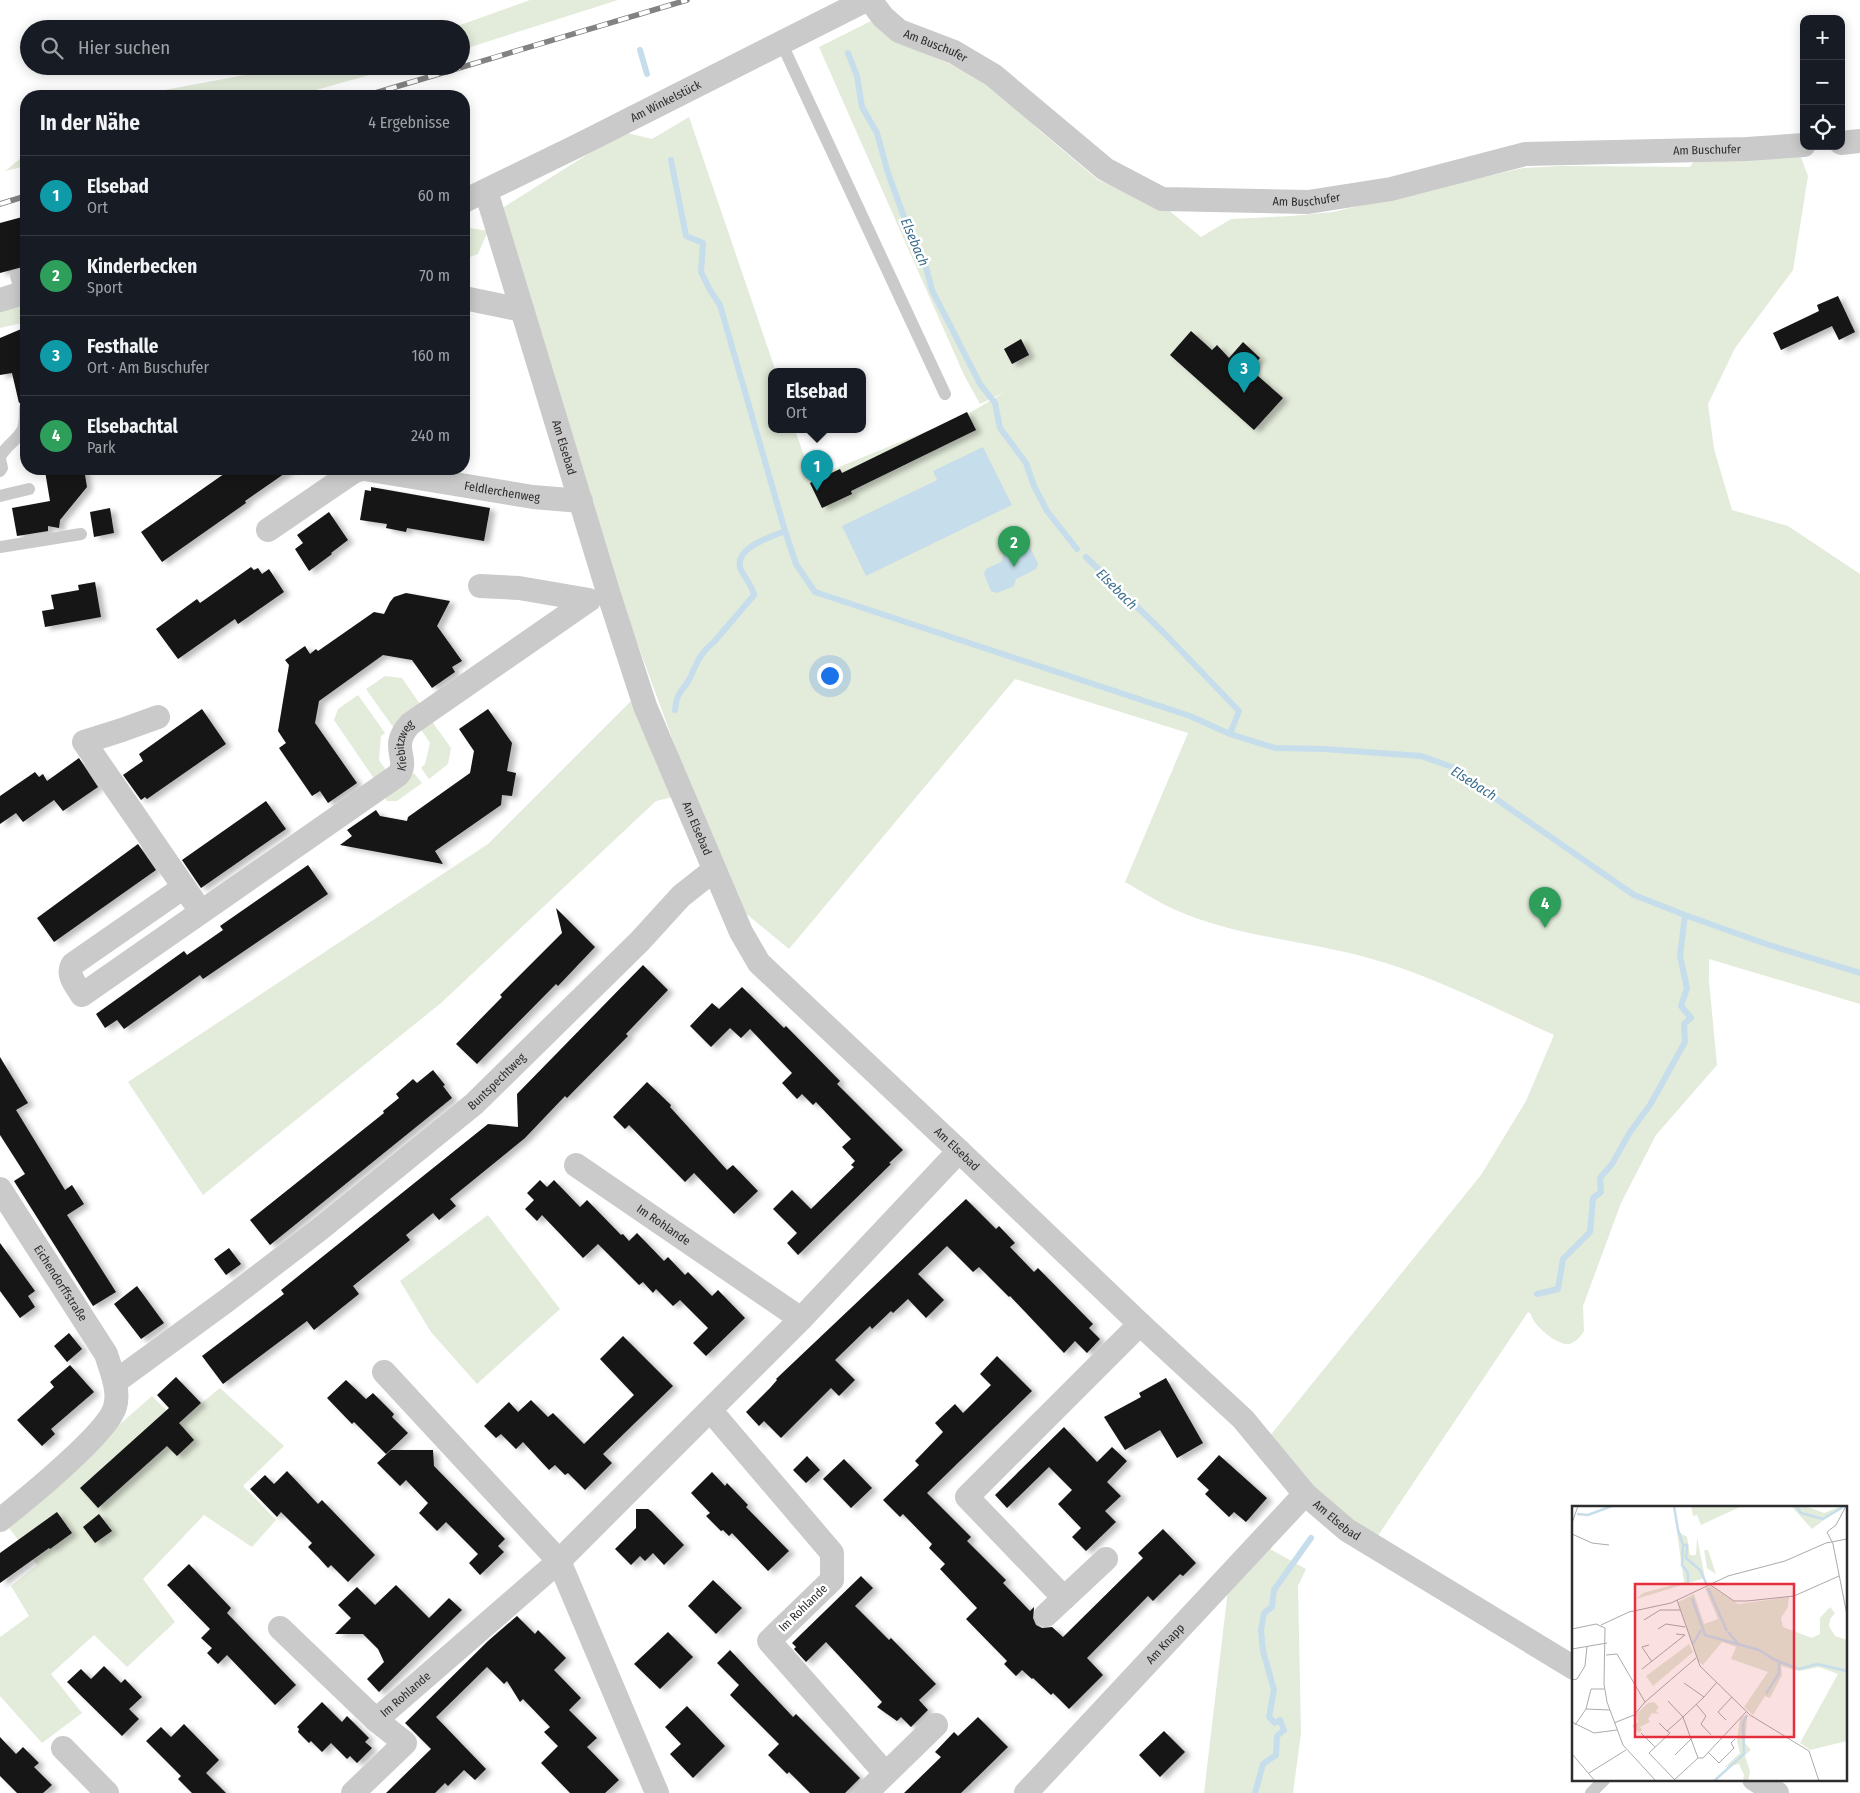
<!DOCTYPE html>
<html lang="de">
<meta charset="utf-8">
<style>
body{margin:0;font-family:"Fira Sans Condensed",sans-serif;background:#20242c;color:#f1f3f6}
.controls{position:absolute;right:15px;top:15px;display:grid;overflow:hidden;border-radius:10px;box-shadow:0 2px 12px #0003}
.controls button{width:45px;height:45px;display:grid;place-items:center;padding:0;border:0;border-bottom:1px solid #363941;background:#171b24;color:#f1f3f6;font:25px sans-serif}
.you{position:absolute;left:829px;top:675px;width:18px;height:18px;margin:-12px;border:4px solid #fff;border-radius:50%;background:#1a73e8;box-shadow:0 0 0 8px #1a73e833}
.badge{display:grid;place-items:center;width:32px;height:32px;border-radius:50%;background:#0f766e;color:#fff;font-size:16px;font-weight:700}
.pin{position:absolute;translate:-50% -41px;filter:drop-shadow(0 1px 2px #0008)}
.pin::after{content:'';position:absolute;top:26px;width:18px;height:15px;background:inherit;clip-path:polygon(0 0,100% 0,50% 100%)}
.popup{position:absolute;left:768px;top:368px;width:98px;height:65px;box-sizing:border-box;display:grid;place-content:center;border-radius:10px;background:#171b24;filter:drop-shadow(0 1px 4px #0005);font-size:16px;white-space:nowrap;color:#9ea1a6}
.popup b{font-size:19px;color:#f1f3f6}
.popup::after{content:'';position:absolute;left:50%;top:100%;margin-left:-10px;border:10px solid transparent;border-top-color:#171b24}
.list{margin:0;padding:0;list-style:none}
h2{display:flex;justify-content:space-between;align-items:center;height:65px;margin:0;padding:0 20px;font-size:21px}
h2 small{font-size:16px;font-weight:400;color:#9ea1a6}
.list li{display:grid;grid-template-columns:32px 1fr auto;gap:15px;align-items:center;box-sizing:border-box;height:80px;padding:0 20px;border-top:1px solid #363941}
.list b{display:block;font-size:19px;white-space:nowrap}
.list p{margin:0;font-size:16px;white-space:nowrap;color:#9ea1a6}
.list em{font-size:16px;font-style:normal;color:#9ea1a6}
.icon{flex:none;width:28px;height:28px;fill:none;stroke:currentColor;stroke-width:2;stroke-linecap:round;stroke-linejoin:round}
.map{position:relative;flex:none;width:1860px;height:1793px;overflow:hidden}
.search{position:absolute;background:#171b24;box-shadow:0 2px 12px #0003;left:20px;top:20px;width:450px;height:55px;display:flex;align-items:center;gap:12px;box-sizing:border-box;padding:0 18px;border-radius:28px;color:#9ea1a6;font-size:19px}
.panel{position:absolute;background:#171b24;box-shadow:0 2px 12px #0003;left:20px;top:90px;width:450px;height:385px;border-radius:20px}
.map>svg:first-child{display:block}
.green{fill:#e3ebda}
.water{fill:#c6ddeb}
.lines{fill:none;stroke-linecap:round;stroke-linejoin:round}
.stream{stroke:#c6ddeb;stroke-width:6}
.building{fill:#141414;filter:url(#shadow)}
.service{stroke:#cacaca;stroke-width:12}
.minor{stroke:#cacaca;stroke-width:24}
.rail-casing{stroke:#828282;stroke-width:5.5}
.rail{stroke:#fff;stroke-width:4;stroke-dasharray:11;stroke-linecap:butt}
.labels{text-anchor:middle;stroke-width:5;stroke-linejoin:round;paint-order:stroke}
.street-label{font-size:12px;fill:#2d2d2d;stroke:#fff}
.water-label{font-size:14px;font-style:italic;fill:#3b6f8e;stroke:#fff}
.inset-river{fill:none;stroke:#c6ddeb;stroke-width:2.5}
.inset-road{fill:none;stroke:#ababab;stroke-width:1}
.view{fill:#e52e3e;fill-opacity:0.15;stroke:#e52e3e;stroke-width:2.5}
.inset-edge{fill:none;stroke:#2d2d2d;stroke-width:2.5}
</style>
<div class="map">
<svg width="1860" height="1793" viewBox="0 0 1860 1793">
<defs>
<filter id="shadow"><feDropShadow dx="5.5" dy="3" stdDeviation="2.5" flood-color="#0004"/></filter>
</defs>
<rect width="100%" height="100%" fill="#fff"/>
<path class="green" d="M530 0H618L461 50V29H449Z
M873 20 926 53 991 83 1039 130 1098 180 1160 203 1201 237 1231 219 1292 216 1333 212 1523 168 1561 166 1690 167 1696 158 1800 155 1808 176 1793 270 1735 348 1708 404 1714 449 1732 510 1788 526 1860 574V1004L1709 959V981L1717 1065 1656 1135 1621 1203 1583 1306 1584 1331C1581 1336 1575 1343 1569 1344 1558 1346 1533 1326 1531 1314L1528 1312 1375 1540 1328 1508 1269 1437 1481 1175 1526 1101 1554 1035C1492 1007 1432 975 1365 957 1304 940 1238 937 1178 911 1159 903 1143 892 1125 882L1188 733 1015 679 789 949 732 902 586 503 496 212 623 132 652 139 689 117 776 372H772V430H795L812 478 966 415 1005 392 980 404 964 375 819 47Z
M293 66H402L294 96H132Z
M26 154V166L5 171Z
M464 227 488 231 478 254 464 259Z
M26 304V322L0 328V310Z
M385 676 402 678 422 707 393 727 366 689Z
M358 695 385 733 381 736 379 760 387 772 375 780 334 720 338 709Z
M631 701 673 797 656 801 441 1003 203 1195 128 1082 488 844Z
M431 720 451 748 448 764 429 779 421 768 425 764 430 743 420 728Z
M414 773 422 783 397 801H387L383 794Z
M488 1215 560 1309 477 1384 431 1332 400 1281Z
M220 1388 284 1446 243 1486 276 1520 252 1547 204 1515 143 1579 175 1622 127 1667 94 1635 51 1674 82 1713 42 1743 0 1696V1637L29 1616 11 1586 37 1565 6 1524 152 1396 178 1422Z
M1286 1530 1270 1549 1306 1569 1298 1586 1301 1733 1293 1793H1204L1229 1581Z"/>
<path class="water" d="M983 447 1012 505 866 576 842 526 937 480 933 471Z
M1023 543 1029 545 1038 564 1036 569 1016 579 1014 586 997 593 991 591 984 574 986 569 1001 562 1004 552Z"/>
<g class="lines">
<path class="stream" d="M640 50 647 74
M848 53 857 76 862 107 877 133 888 173 917 253 926 267 932 290 980 384 995 403 1000 428 1026 463 1034 486 1047 511 1077 549
M671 160 686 236 703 243 701 272 710 290 720 305 785 531 796 564 815 592 1190 716 1230 734 1275 748 1324 749 1421 756 1455 768 1486 792 1634 895 1685 915 1769 945 1860 973
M1086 557 1166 635 1239 711 1230 734
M675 710C677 690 682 693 690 678 697 663 699 654 714 642L754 595C752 585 745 578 741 570 732 548 771 537 785 531
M1537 1294 1558 1289 1563 1259 1590 1232 1593 1198 1601 1192 1600 1178 1612 1164 1630 1132 1650 1105 1685 1042 1684 1024 1691 1018 1681 1006 1687 988 1680 956 1685 915
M1255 1793 1263 1764 1276 1755 1277 1736 1284 1730 1280 1720 1275 1723 1269 1717 1274 1690 1263 1651 1261 1630 1264 1613 1272 1607 1274 1590 1311 1538"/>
</g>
<path class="building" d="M26 216V266L0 273V223Z
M1838 296 1855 332 1839 340 1832 326 1781 350 1773 333 1819 311 1817 305Z
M26 327V400L19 403 12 373 0 375V338Z
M1191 331 1212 350 1217 345 1229 358 1243 342 1260 358 1250 369 1283 398 1254 430 1170 355Z
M1021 339 1029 355 1012 364 1004 349Z
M967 412 976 430 851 491 852 494 822 508 810 483 840 469 842 473Z
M48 469H84L87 487 60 520 59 528 48 526V531L17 536 12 508 50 501 45 471H48Z
M231 469H291L245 501 246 503 162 562 141 532Z
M371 487 490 508 484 541 407 528 406 532 386 528 387 524 360 520 365 490 371 491Z
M110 508 114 533 94 537 90 512Z
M329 512 348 540 331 553 332 554 309 571 295 549 303 543 297 535Z
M251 567 254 570 258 568 262 574 269 569 284 592 238 624 235 619 178 659 156 629 197 599 200 603Z
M95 582 101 617 45 627 42 611 54 609 51 595 79 590 78 585Z
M406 593 450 601 437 626 462 661 452 667 455 672 432 688 412 660 383 655 319 701 315 723 357 783 328 803 320 791 312 796 279 748 286 743 278 731 289 665 285 660 305 646 310 654 316 649 318 651 374 612 384 614 390 602 394 597Z
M202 709 226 744 147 799 145 797 141 800 123 775 143 761 139 754Z
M488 709 512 743 507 771 516 773 512 796 502 795 501 805 435 851 443 864 340 845 352 836 347 830 376 810 380 816 407 821 408 817 470 773 474 751 459 729Z
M79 758 98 787 63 811 54 800 23 822 16 813 0 824V796L35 772 39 777 43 774 47 781Z
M266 801 286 829 201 888 182 860Z
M138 844 156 870 54 942 37 918Z
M308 865 328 894 203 979 200 975 124 1029 117 1020 105 1028 96 1014 184 951 187 955 223 930 220 926Z
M556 908 595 947 558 986 556 984 477 1064 456 1044 502 997 500 995 562 933Z
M643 965 668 990 626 1034 628 1036 567 1098 565 1096 525 1138 450 1199 456 1206 439 1220 433 1213 406 1235 410 1240 353 1286 359 1294 314 1330 307 1321 223 1384 202 1356 284 1294 281 1290 488 1124 518 1127 517 1094Z
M742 987 784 1028 786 1026 840 1081 837 1084 903 1150 889 1163 891 1164 798 1255 787 1243 797 1233 773 1209 792 1190 811 1209 854 1167 851 1165 855 1161 842 1147 851 1139 816 1102 813 1105 802 1094 797 1099 782 1083 792 1073 750 1029 741 1038 730 1028 711 1047 690 1026 712 1003 719 1009Z
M0 1057 28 1103 16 1110 65 1190 72 1185 84 1204 67 1215 116 1292 93 1306 14 1181 25 1174 0 1135Z
M433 1070 445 1085 443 1086 452 1098 270 1245 250 1220 384 1113 383 1111 399 1098 396 1094 413 1079 417 1083Z
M647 1082 671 1105 670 1107 727 1170 733 1165 758 1191 734 1214 694 1173 685 1182 629 1125 625 1129 613 1117Z
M540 1180 547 1187 554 1180 580 1207 587 1200 621 1235 623 1234 629 1241 637 1233 664 1261 668 1257 685 1275 688 1272 712 1296 718 1290 745 1318 706 1356 693 1343 708 1328 680 1300 673 1306 656 1289 653 1293 643 1282 639 1285 598 1244 583 1258 542 1215 537 1221 525 1209 534 1200 527 1193Z
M966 1199 996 1229 999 1226 1015 1243 1010 1247 1034 1272 1038 1268 1093 1324 1089 1328 1100 1339 1087 1353 1075 1341 1064 1353 1010 1296 1009 1297 979 1267 973 1272 947 1246 918 1274 944 1300 926 1318 908 1299 893 1313 891 1311 872 1329 870 1326 835 1360 855 1380 839 1396 831 1388 781 1438 764 1421 759 1426 746 1412 770 1388 777 1380 776 1379Z
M0 1243 35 1291 28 1296 35 1307 20 1318 0 1291Z
M229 1248 241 1264 226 1275 214 1259Z
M137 1286 164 1323 141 1339 114 1304Z
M69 1333 82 1349 67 1362 54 1346Z
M623 1336 673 1386 603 1454 612 1463 585 1490 568 1473 565 1475 555 1465 549 1470 523 1442 516 1449 501 1434 496 1438 484 1426 509 1402 518 1412 531 1400 548 1417 553 1413 584 1444 634 1395 600 1359Z
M997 1356 1032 1391 927 1493 971 1537 967 1541 1006 1580 1003 1583 1030 1611 1034 1607V1608L1033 1618 1036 1625 1042 1628 1052 1627 1063 1637 1143 1558 1138 1553 1163 1529 1196 1563 1183 1576 1180 1574 1153 1601 1148 1596 1087 1658 1103 1675 1069 1709 1053 1693 1051 1695 1033 1678 1032 1679 1022 1670 1016 1676 1004 1664 1007 1661 966 1619 977 1608 940 1569 945 1564 929 1548 932 1544 903 1514 900 1517 883 1500 919 1465 915 1461 943 1432 935 1423 955 1404 963 1413 991 1385 980 1374Z
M70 1365 94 1392 51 1429 55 1434 42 1446 17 1420 54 1387 50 1382Z
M176 1377 201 1403 179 1423 194 1440 177 1456 167 1446 98 1508 80 1488 169 1408 157 1395Z
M1166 1378 1203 1443 1177 1458 1160 1430 1125 1450 1104 1417 1141 1397 1139 1393Z
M346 1380 366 1399 373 1393 394 1414 392 1417 408 1433 386 1454 354 1422 352 1424 327 1398Z
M1064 1427 1097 1462 1112 1447 1127 1461 1107 1482 1121 1496 1105 1511 1116 1522 1086 1551 1072 1537 1081 1528 1058 1504 1072 1490 1049 1467 1007 1508 995 1495Z
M391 1450H433L434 1466 505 1539 498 1546 504 1552 480 1575 469 1563 478 1554 446 1522 437 1531 419 1513 428 1503 406 1480 400 1486 377 1463Z
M1219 1455 1267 1498 1246 1522 1234 1512 1229 1517 1205 1494 1209 1490 1197 1479Z
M807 1456 820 1470 806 1483 793 1470Z
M844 1459 872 1488 851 1508 823 1479Z
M287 1471 318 1504 322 1500 375 1555 348 1582 331 1565 328 1568 318 1557 308 1547 312 1543 281 1512 277 1517 250 1489 265 1475 274 1484Z
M712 1472 725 1486 727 1483 748 1505 746 1507 789 1551 768 1571 732 1533 729 1536 723 1530 721 1531 706 1516 710 1513 691 1493Z
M636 1509H648L651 1511 684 1545 664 1565 653 1553 645 1561 640 1556 631 1565 615 1549 636 1528Z
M57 1512 72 1533 50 1549 49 1548 0 1583V1553Z
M99 1514 112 1531 95 1543 83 1527Z
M189 1564 231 1608 227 1613 296 1685 275 1705 227 1655 218 1664 207 1653 212 1648 201 1638 210 1629 167 1585Z
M861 1576 873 1588 855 1606 889 1640 891 1638 936 1684 919 1700 928 1710 911 1727 901 1717 897 1721 877 1707 882 1702 826 1642 806 1662 794 1649 796 1647 792 1643Z
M713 1580 742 1608 716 1634 688 1606Z
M396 1585 429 1618 449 1598 462 1610 379 1692 367 1679 384 1662 378 1649 363 1634H335L351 1618 338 1605 357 1587 375 1605Z
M517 1616 535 1634 538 1630 566 1658 554 1670 581 1698 569 1710 597 1738 587 1747 619 1780 605 1793H570L541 1763 558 1746 544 1732 550 1727 523 1699 520 1702 507 1681 504 1684 487 1667 436 1717 486 1769 475 1780 464 1770 448 1786 445 1783 435 1793H386L431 1749 405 1723 488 1641Z
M668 1632 693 1657 660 1689 634 1664Z
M730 1650 793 1717 796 1714 860 1778 845 1793H810L789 1772 787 1774 768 1755 779 1744 730 1695 739 1685 717 1663Z
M104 1666 121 1683 125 1679 142 1697 129 1709 139 1719 122 1736 67 1682 81 1669 91 1679Z
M322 1702 342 1722 347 1716 369 1738 365 1742 372 1748 357 1763 350 1756 347 1759 331 1743 322 1752 311 1741 309 1743 298 1732 299 1729 297 1727Z
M687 1706 725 1746 693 1778 670 1754 681 1744 665 1727Z
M978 1717 1008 1747 961 1793H904L941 1757 935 1752 954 1732 958 1736Z
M184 1724 219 1760 206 1773 226 1793H192L178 1779 181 1776 146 1741 161 1727 171 1737Z
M1164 1731 1185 1752 1160 1777 1139 1755Z
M0 1737 16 1754 23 1747 39 1763 34 1767 52 1785 43 1793H17L0 1776Z"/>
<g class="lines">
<path class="service" d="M781 42 945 394
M16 276 21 293
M0 457C6 445 18 440 23 429 25 423 25 414 25 408
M0 459 2 468 0 471
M0 496 29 489
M0 547 81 534
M1591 1793 1605 1779"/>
<g class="minor">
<path id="s1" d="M870 0 883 17 899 31 954 52 993 75 1105 169 1162 199 1308 202 1391 189 1525 154 1747 149 1804 145"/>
<path d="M1841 143 1860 141"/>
<path id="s2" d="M486 191 609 595 645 706 741 932 759 963 959 1151 1140 1324 1243 1419 1305 1494 1347 1530 1574 1668"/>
<path id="s3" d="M464 201 577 146 866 0"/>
<path d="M464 298 522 310"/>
<path d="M0 300 26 292"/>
<path id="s4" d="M364 469 533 497 581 501"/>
<path d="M268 530 353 472 361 469"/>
<path d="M158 717 122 730 84 742 193 900"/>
<path id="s5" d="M184 887 73 964C66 975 76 985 82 995L398 775C411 759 388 748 410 724L589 600 519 588 480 586"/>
<path id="s6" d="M576 1165 801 1319 959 1151"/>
<path id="s7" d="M0 1189 106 1354C111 1370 120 1391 115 1407 108 1433 24 1501 0 1520"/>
<path id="s8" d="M115 1382 226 1301 320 1229 474 1104 640 941 681 896 714 870"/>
<path d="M711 1411 832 1553V1580L769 1641 885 1773"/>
<path d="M1064 1598 967 1497 1140 1324"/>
<path d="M1046 1615 1106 1559"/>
<path id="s9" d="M280 1628 376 1720 559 1561 384 1372"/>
<path d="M63 1748 107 1793"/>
<path d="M1754 1779 1777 1793"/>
<path d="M353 1793 405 1743 376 1720"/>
<path d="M657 1793 559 1561 801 1319"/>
<path d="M866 1793 936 1725"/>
<path id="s10" d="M1026 1793 1305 1494"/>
</g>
<g class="rail-casing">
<path id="rail" d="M365 96 687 0
M0 204 26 196"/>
</g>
<use href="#rail" class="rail"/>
</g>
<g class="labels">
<g class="street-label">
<text dy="4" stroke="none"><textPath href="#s1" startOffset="82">Am Buschufer</textPath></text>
<text dy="4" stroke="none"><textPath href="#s3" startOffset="225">Am Winkelstück</textPath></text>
<text dy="4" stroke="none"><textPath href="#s1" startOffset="908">Am Buschufer</textPath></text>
<text dy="4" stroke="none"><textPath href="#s1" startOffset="502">Am Buschufer</textPath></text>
<text dy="4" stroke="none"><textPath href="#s2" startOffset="268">Am Elsebad</textPath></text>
<text dy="4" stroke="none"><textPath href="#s4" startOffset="140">Feldlerchenweg</textPath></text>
<text dy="4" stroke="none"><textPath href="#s5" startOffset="586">Kiebitzweg</textPath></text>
<text dy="4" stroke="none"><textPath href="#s2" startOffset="672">Am Elsebad</textPath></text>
<text dy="4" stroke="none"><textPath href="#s8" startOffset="486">Buntspechtweg</textPath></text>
<text dy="4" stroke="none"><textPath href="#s2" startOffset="1092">Am Elsebad</textPath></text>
<text dy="4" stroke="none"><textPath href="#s6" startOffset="106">Im Rohlande</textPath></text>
<text dy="4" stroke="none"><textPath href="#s7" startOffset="112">Eichendorffstraße</textPath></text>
<text dy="4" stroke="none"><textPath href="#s2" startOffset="1624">Am Elsebad</textPath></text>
<text transform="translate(803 1608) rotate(-44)" y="4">Im Rohlande</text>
<text dy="4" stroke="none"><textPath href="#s10" startOffset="204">Am Knapp</textPath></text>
<text dy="4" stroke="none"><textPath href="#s9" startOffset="172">Im Rohlande</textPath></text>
</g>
<g class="water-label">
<text transform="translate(915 242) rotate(67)" y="5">Elsebach</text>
<text transform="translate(1117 589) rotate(45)" y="5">Elsebach</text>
<text transform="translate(1474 783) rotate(33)" y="5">Elsebach</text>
</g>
</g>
<g transform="translate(1572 1506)">
<rect width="275" height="275" fill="#fff"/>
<path d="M119 0H170L129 19 125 9 121 10ZM219 0H233L252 7 270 0 240 23ZM104 19 105 25 115 31 118 49H124L125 31 133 72 64 93 71 87 112 76ZM132 44H136L144 68 135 62ZM138 80 166 98 217 91 216 101 209 112 211 121 240 132 248 128V112L258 101 263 107 258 113 257 120 263 130 275 134V235L238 244 228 237 266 168 247 161 227 165 209 160 210 169 198 192 193 190 181 209 172 201 196 166 159 153 164 141 150 136 131 159 126 155 106 96 122 88 132 118 146 113 133 82ZM117 138 121 146 81 180 74 170ZM82 196 87 201 84 205 87 208 80 207 76 213 78 216 68 221 70 224 67 227 60 220 66 216 64 208 76 197ZM172 210 175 212 173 237 179 244 173 249 178 266 176 275H171L172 269 167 258 153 261 168 247 165 235 168 213Z" fill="#e3ebda"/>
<path class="inset-river" d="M102 0 106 24 111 39H115L114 52 128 64 134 77M224 0 229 7 251 13 271 1M5 8 16 9 40 0M111 39 110 59 116 67V76M136 82 155 125M120 92 133 129 187 144 203 154 227 163 245 158 275 165M156 126 168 140M121 138 129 124M194 188 207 167V157M142 275 172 248 171 217 175 209"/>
<path class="inset-road" d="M274 0 264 19 255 26 261 38 275 109M0 17 6 0M0 28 20 37 37 39M137 78 162 95H175L222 90 267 70M105 94 128 160 178 209 237 245 247 275M72 114 88 104H108M29 119 57 106 99 97 156 70 213 55 254 37 275 33M0 123 24 118 33 122 32 178 35 196 51 239 84 275M86 123 94 118 113 121M77 139 70 141 80 156M0 143 35 137M34 149 45 148 73 196 62 209 42 217M70 163 113 129 104 128M0 174 5 173 13 160 15 140M112 177 132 191 145 176M73 196 124 152M124 198 134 210 129 218 139 229M14 203 38 204M154 214 146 206 160 191M0 216 22 227 45 224M87 217 95 225 111 211 96 195M3 219 14 203 19 183H32M95 225 98 227 77 247 103 274M69 227 83 241M136 246 147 257 162 242 159 237 163 233M0 248 23 275M103 249 120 232M126 252 111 211 132 191M126 252H131L175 205M17 267 54 244M101 275 126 252"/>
<path class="view" d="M63 78H222V231H63Z"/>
<rect width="275" height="275" class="inset-edge"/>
</g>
</svg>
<div class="controls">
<button>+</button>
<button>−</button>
<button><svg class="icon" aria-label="locate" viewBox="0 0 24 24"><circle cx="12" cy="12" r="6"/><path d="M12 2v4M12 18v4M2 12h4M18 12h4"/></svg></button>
</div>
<div class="you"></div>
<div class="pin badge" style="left:817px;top:491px;background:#0f9aa8">1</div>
<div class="popup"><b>Elsebad</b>Ort</div>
<div class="pin badge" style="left:1014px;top:567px;background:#2e9e5b">2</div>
<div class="pin badge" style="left:1244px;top:393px;background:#0f9aa8">3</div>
<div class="pin badge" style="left:1545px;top:928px;background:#2e9e5b">4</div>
<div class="search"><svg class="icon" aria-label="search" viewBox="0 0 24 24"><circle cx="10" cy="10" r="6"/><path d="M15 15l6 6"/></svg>Hier suchen</div>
<section class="panel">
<h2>In der Nähe<small>4 Ergebnisse</small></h2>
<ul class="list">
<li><span class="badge" style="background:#0f9aa8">1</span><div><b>Elsebad</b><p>Ort</p></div><em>60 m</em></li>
<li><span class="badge" style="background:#2e9e5b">2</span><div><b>Kinderbecken</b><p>Sport</p></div><em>70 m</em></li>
<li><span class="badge" style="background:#0f9aa8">3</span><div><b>Festhalle</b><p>Ort · Am Buschufer</p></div><em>160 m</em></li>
<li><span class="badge" style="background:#2e9e5b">4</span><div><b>Elsebachtal</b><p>Park</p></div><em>240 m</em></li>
</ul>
</section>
</div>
